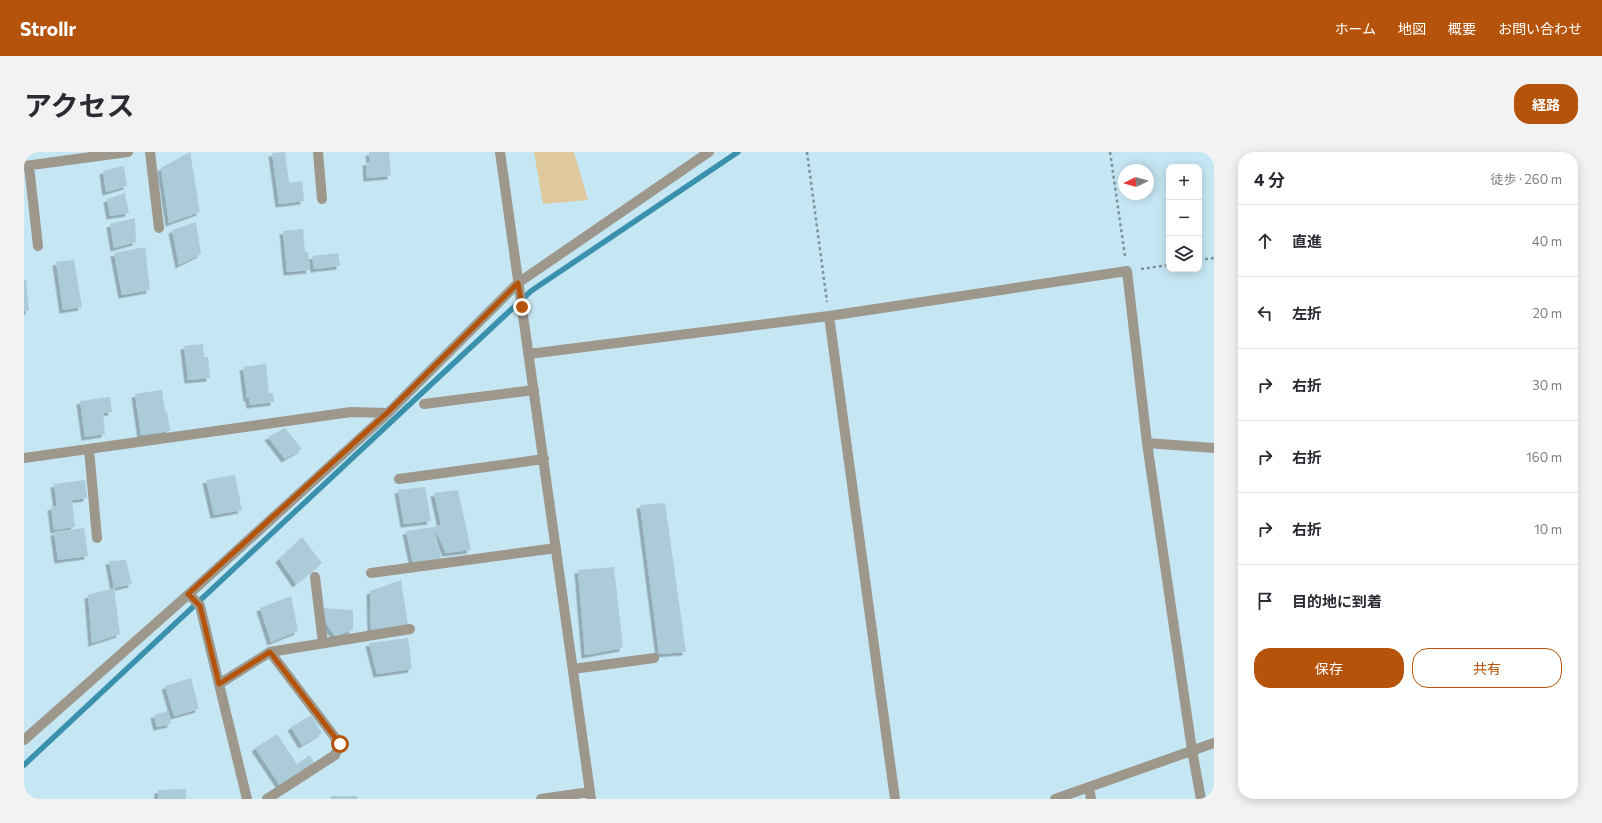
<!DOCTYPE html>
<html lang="ja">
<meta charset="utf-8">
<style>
body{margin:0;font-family:Commissioner,"Noto Sans JP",sans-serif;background:#f2f2f3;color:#2b2b33}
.controls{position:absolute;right:12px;top:12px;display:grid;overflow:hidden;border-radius:8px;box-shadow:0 2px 10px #0003}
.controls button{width:36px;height:36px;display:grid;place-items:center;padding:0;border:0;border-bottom:1px solid #e1e1e2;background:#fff;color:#2b2b33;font:20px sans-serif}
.compass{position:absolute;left:1094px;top:12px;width:36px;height:36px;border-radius:50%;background:#fff;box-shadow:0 2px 10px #0003;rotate:265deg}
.stop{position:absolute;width:12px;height:12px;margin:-9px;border:3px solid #b45309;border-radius:50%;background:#fff}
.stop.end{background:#b45309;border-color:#fff;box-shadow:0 1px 4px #0008}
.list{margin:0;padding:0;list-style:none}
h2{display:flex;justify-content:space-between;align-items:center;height:52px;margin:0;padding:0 16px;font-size:17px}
h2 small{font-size:13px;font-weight:400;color:#7c7c81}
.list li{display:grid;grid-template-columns:26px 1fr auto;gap:12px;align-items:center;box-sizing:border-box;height:72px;padding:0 16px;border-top:1px solid #e1e1e2}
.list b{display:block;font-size:15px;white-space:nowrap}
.list em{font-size:13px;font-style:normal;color:#7c7c81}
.actions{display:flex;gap:8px;padding:12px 16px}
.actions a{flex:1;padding:9px 0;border:1px solid #b45309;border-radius:16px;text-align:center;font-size:14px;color:#b45309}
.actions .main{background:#b45309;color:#fff}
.icon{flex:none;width:22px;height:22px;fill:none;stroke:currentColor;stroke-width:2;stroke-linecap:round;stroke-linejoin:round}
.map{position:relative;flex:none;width:1190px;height:647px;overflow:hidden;border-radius:16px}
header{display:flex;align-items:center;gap:24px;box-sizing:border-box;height:56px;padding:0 20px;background:#b45309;color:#fff}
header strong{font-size:19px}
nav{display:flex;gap:22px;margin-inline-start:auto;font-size:14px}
.intro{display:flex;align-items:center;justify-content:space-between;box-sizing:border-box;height:96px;padding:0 24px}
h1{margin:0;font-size:28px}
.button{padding:10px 18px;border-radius:16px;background:#b45309;color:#fff;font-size:14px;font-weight:700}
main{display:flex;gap:24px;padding:0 24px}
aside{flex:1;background:#fff;border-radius:16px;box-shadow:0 2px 10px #0003}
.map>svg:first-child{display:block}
.green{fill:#e0c89d}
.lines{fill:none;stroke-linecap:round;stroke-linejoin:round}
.stream{stroke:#3a91ae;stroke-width:5.5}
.building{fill:#abcbd8;filter:url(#shadow)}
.path{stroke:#7b939d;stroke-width:2.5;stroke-dasharray:3 3;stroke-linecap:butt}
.minor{stroke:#9d978c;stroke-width:10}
.route{stroke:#b45309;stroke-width:5}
</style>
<header>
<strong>Strollr</strong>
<nav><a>ホーム</a><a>地図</a><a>概要</a><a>お問い合わせ</a></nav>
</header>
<div class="intro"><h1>アクセス</h1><a class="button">経路</a></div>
<main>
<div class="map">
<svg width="1190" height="647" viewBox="0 0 1190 647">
<defs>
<filter id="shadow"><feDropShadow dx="-3.5" dy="3.5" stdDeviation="0" flood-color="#0004"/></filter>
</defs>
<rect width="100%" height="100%" fill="#c5e6f3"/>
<path class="green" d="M510 0H550L564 48 519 52Z"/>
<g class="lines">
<path class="stream" d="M0 613 507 139 714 0"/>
</g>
<path class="building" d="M166 0 176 60 145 71 137 16Z
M261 0 265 31 278 29 280 49 255 52 248 1Z
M345 0H365L367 24 343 26 342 10H346Z
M100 14 103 34 82 40 79 19Z
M101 41 105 61 86 64 83 47Z
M111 66 112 90 90 96 86 72Z
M172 70 177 102 155 113 148 78Z
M279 77 281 100H284L286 118 263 120 259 79Z
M121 95 126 138 98 143 90 101Z
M314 101 316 114 290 117 288 104Z
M50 108 58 155 39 158 32 110Z
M0 128H2L5 159H0Z
M179 192 180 205H184L186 226 164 228 160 194Z
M242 212 245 241H249L250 250 226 253 225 246H223L219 215Z
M138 238 141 259H143L146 279 117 283 111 242Z
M86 245 88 260 79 261 81 282 61 285 56 249Z
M261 276 278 297 261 307 244 285Z
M211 323 218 358 190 363 182 328Z
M61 328 63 346 35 350 48 349 51 375 30 378 27 355 33 354 30 332Z
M401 335 407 369 380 372 374 338Z
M434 338 447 398 422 401 410 375 417 373 410 341Z
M641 351 662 500 635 502 616 353Z
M410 375 418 409 389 412 382 379Z
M60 376 64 404 34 408 30 380Z
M278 385 298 411 272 432 255 407Z
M102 408 108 432 90 436 85 409Z
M590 415 599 496 561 503 554 418Z
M377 428 384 473 347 478 346 439Z
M90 436 96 482 68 491 64 443Z
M267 444 274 479 247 490 236 456Z
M299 456 329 458V478L311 484 299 467Z
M384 486 388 517 353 522 345 491Z
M167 526 175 557 150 564 141 534Z
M144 559 147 572 133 575 130 563Z
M287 563 298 581 278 593 267 575Z
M253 582 273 612 286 603 291 612 257 635 231 596Z
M162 637V647H134V638Z
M307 644H333V647H307Z"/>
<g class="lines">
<path class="path" d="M783 0 803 150
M1086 0 1101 104
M1175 108 1190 106
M1117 117 1145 113"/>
<path class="minor" d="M126 0 135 76
M294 0 298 47
M476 0 567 647
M0 14 104 0
M5 14 14 94
M805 164 871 647
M505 202 805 164 1103 119 1123 291 1168 598 1177 647
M400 252 510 238
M1123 291 1190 296
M65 297 73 386
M0 306 327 260 364 261
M375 327 520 307
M347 421 532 396
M291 425 299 491
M165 442 176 454 223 647
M549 517 630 506
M195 532 246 500 386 477
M0 588 165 442 364 261 494 131 685 0
M1065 635 1067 647
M243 647 311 603 316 592 246 500
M517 647 566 640
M1031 647 1190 591"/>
</g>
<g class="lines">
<path class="route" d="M316 592 246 500 195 532 176 454 164 442 364 260 494 131 498 155"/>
</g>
</svg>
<div class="controls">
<button>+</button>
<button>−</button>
<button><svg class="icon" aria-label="layers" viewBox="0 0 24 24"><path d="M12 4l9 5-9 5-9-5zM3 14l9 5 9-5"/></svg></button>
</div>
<svg class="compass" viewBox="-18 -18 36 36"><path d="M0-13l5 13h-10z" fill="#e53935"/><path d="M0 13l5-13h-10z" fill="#7c7c81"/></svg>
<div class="stop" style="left:316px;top:592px"></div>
<div class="stop end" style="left:498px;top:155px"></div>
</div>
<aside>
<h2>4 分<small>徒歩 · 260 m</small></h2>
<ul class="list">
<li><svg class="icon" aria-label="ahead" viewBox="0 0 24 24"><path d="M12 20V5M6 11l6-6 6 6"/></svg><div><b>直進</b></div><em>40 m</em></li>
<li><svg class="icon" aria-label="left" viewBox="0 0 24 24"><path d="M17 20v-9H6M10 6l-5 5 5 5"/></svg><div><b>左折</b></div><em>20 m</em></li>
<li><svg class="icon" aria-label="right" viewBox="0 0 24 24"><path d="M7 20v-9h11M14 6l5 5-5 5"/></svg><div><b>右折</b></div><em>30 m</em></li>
<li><svg class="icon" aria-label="right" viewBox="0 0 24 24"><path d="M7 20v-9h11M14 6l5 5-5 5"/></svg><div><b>右折</b></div><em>160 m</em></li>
<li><svg class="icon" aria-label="right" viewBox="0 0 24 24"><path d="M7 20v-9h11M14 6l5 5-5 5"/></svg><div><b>右折</b></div><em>10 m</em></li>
<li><svg class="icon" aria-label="arrive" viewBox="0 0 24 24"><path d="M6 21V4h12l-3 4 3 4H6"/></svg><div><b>目的地に到着</b></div></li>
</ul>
<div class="actions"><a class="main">保存</a><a>共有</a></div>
</aside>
</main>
